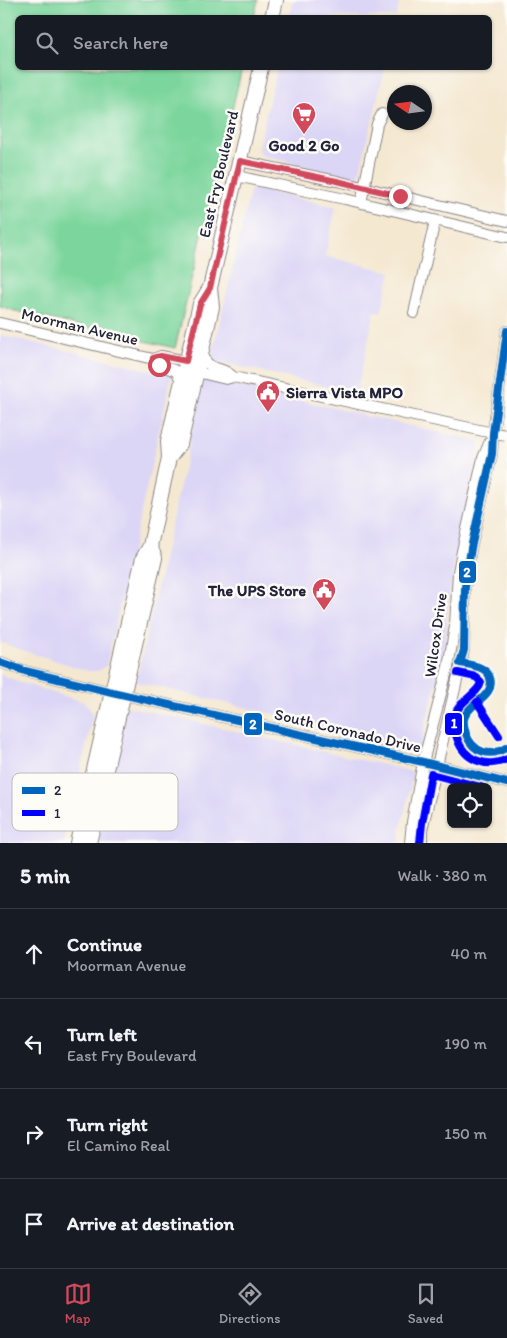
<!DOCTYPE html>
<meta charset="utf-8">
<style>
body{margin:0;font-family:Itim,sans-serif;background:#20242c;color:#f1f3f6}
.controls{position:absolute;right:15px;bottom:15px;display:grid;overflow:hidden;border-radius:8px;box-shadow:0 1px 4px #0004}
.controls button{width:45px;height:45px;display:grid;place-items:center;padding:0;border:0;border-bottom:1px solid #363941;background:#171b24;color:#f1f3f6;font:25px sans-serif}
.compass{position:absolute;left:387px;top:85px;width:45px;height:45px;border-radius:50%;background:#171b24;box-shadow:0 1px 4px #0004;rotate:283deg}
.stop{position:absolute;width:15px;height:15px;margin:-11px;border:4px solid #d1495b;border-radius:50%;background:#fff}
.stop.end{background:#d1495b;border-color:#fff;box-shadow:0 1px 5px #0008}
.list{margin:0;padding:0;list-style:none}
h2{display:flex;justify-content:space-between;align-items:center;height:65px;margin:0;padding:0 20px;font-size:21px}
h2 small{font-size:16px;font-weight:400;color:#9ea1a6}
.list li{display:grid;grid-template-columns:32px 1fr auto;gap:15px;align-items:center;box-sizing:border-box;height:90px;padding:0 20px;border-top:1px solid #363941}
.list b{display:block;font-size:19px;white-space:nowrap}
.list p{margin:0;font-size:16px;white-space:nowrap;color:#9ea1a6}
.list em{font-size:16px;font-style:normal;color:#9ea1a6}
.icon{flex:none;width:28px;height:28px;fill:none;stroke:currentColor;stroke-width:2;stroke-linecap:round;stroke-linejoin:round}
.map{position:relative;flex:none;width:507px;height:843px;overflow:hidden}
.search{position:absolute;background:#171b24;box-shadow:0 1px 4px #0004;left:15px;right:15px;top:15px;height:55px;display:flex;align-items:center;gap:12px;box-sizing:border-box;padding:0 18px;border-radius:8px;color:#9ea1a6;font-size:19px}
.sheet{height:425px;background:#171b24}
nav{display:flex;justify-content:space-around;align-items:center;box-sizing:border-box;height:70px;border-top:1px solid #363941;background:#171b24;font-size:14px;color:#9ea1a6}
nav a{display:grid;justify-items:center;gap:2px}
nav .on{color:#d1495b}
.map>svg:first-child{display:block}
.built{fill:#dcd6f6}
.green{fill:#7bd59c;stroke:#4e7c6c}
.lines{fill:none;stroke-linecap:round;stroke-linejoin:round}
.minor-casing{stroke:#8b8586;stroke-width:12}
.major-casing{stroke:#8b8586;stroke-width:16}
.minor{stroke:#fff;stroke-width:10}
.major{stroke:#fff;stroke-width:14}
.bus-1-casing{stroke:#fdfcf7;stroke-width:11}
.bus-2-casing{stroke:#fdfcf7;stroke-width:11}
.bus-1{stroke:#0065bd;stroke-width:8}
.bus-2{stroke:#00f;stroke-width:8}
.route{stroke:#d1495b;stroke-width:6}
.labels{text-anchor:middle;stroke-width:5;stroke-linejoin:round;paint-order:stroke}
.poi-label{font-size:16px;font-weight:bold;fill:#22223b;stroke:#fdfcf7}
.street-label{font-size:16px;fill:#22223b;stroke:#fdfcf7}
.key{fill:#fdfcf7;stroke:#bbbbbf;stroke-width:1}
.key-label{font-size:14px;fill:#22223b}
.line-badge{stroke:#fdfcf7;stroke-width:2}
.badge-label{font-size:14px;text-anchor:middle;font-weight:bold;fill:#fff}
</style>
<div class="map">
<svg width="507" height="843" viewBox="0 0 507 843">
<rect width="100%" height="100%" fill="#fdfcf7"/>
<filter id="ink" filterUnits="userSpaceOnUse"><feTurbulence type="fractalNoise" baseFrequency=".02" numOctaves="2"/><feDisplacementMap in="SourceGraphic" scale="10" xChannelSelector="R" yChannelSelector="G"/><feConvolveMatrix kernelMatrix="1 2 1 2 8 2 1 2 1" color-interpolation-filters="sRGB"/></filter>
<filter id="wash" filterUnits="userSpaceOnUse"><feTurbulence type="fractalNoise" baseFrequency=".0096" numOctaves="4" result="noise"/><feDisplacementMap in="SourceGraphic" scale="20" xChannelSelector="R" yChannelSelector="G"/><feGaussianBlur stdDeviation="1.12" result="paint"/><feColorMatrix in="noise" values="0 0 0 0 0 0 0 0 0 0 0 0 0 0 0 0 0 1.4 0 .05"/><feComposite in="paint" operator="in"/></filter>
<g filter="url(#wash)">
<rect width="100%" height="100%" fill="#f4e8d1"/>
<path class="built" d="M293 0H400L396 17H289Z
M277 68H385L358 179 263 156 260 153 258 148Z
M251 188 336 207 325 256 391 272 381 312 375 311 357 391 338 389 211 360Z
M0 335 172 375 106 666 98 671H88L19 649 0 642Z
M204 378 480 442 458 543 449 598 444 654 420 748 136 682Z
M0 674 22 683 84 702 89 707 93 716 64 843H0Z
M126 706 414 772 401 828 400 843H94Z"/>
<path class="green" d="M0 0H258L254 17 18 18V68H242L175 348 15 311 0 306Z"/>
</g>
<g filter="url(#ink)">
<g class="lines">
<g class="minor-casing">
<path id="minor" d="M240 161 337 181 507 221
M236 176 345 199 507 237
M361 203 375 134 377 124 382 114
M414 313 435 221
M0 323 153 359 161 356 186 361
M201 354C211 374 221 364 233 377
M153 359C155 361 157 363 159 365 172 372 177 364 181 384
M197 372 226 379 233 377 493 433 507 435
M0 662 25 671 112 692 423 762 507 783
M410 843 412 822 423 762 448 667 455 626 458 572 462 551 483 458 490 441
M422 843V830L464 650 465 587 471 548 492 454 493 433 507 331"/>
</g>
<g class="major-casing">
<path id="major" d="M272 18 276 0
M169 458 180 444 212 307 210 288
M77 843 143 558 150 546 169 458 168 441 200 304 210 288 261 68
M89 843 155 558 150 546"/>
</g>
<use href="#minor" class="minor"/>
<use href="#major" class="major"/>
<g class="bus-1-casing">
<path id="bus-1" d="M507 331 493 433 492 454 471 548 465 587 464 650 460 663C470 665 487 666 490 678 496 697 467 703 464 719 463 724 465 729 466 734 473 753 491 758 507 747
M0 662 25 671 112 692 423 762 507 783"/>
</g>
<g class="bus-2-casing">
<path id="bus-2" d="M458 673 476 677 481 682C479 694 459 700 455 715 452 722 454 730 457 738 464 760 486 769 507 759
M477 702 499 736
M420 843 422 823 431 774 481 787"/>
</g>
<use href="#bus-1" class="bus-1"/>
<use href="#bus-2" class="bus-2"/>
</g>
</g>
<g class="lines" filter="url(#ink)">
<path class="route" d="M159 365 153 358 161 356 186 361 200 304 210 288 240 161 337 181 400 196"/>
</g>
<defs>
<g id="supermarket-pin" transform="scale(1.25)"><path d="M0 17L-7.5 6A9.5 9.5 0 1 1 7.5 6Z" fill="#d1495b" stroke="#fdfcf7"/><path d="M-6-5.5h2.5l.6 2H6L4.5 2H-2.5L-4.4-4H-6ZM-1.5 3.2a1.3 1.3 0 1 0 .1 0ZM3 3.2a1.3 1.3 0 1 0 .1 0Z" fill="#fff"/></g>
<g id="civic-pin" transform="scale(1.25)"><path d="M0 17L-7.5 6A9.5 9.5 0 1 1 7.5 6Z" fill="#d1495b" stroke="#fdfcf7"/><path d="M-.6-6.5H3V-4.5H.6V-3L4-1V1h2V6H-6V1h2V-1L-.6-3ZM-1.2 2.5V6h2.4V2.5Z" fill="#fff"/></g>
</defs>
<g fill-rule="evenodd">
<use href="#supermarket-pin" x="304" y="114"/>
<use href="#civic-pin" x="268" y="392"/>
<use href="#civic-pin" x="324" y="590"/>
</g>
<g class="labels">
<g class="poi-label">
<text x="304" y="151">Good 2 Go</text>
<text x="286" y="398" text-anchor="start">Sierra Vista MPO</text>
<text x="306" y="596" text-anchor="end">The UPS Store</text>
</g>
<g class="street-label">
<text transform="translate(218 174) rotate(-77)" y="6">East Fry Boulevard</text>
<text transform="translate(80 326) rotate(13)" y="6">Moorman Avenue</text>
<text transform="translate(435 635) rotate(-82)" y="6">Wilcox Drive</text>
<text transform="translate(348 730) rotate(13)" y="6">South Coronado Drive</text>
</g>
</g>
<rect x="12" y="773" width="166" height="58" rx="8" class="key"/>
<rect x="22" y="787" width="23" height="7" fill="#0065bd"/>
<rect x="22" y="810" width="23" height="6" fill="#00f"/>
<g class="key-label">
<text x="54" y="795">2</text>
<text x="54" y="818">1</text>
</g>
<g class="line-badge">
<rect x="458" y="560" width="19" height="24" rx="5" fill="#0065bd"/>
<rect x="444" y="712" width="19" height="24" rx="5" fill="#00f"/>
<rect x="243" y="712" width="20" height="24" rx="5" fill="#0065bd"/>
</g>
<g class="badge-label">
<text x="467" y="577">2</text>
<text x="454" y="728">1</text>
<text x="253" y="729">2</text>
</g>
</svg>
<div class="controls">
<button><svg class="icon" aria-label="locate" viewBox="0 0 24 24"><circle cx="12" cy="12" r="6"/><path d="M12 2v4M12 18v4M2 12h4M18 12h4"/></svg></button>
</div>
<svg class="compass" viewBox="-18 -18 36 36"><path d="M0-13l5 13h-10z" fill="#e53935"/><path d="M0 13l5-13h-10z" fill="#9ea1a6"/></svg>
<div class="stop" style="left:159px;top:365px"></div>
<div class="stop end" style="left:400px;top:196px"></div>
<div class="search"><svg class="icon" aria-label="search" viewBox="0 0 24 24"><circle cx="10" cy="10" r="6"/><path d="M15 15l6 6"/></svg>Search here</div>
</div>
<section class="sheet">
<h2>5 min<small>Walk · 380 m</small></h2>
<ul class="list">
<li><svg class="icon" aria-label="ahead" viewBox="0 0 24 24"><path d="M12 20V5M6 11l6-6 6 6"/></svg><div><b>Continue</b><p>Moorman Avenue</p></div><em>40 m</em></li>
<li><svg class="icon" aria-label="left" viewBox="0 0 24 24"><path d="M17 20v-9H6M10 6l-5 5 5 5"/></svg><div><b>Turn left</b><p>East Fry Boulevard</p></div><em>190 m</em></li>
<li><svg class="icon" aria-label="right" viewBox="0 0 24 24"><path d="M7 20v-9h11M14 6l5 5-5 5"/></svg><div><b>Turn right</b><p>El Camino Real</p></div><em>150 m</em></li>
<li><svg class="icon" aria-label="arrive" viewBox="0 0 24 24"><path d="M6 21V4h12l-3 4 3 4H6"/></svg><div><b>Arrive at destination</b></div></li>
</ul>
</section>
<nav>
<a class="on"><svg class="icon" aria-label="map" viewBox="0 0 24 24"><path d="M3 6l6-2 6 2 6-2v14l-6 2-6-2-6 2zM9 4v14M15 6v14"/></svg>Map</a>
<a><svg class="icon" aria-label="directions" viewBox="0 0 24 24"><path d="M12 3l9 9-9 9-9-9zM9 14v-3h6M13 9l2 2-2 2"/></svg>Directions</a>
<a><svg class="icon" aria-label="saved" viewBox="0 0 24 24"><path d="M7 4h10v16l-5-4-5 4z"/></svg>Saved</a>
</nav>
